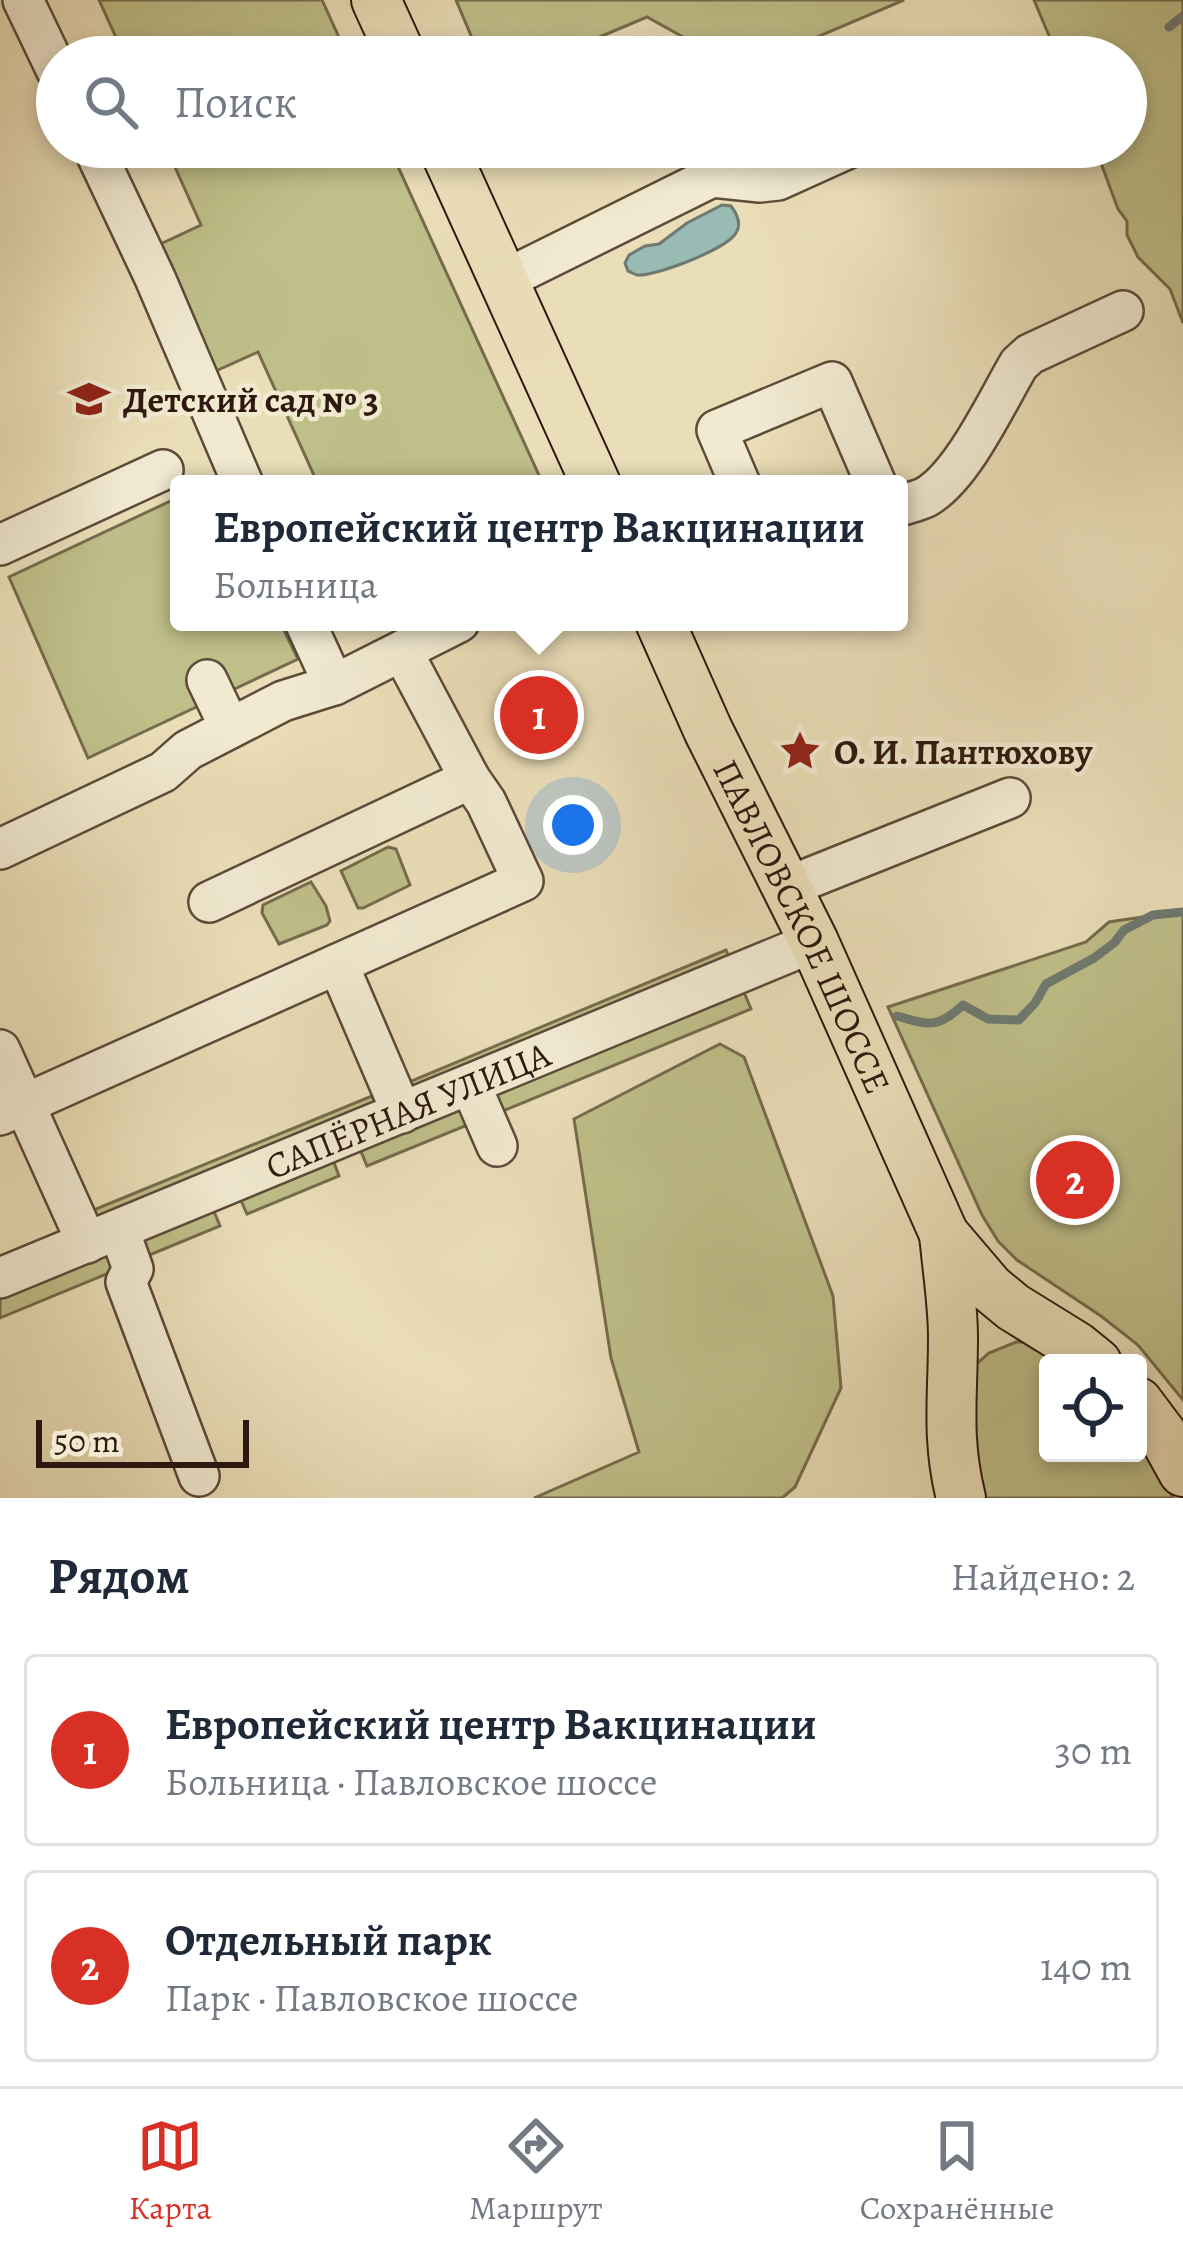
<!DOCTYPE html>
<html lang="ru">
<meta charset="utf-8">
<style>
body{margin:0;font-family:Alegreya,serif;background:#f2f2f3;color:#1f2937}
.controls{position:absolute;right:36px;bottom:36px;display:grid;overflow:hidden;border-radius:12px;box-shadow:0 6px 18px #0003}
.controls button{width:108px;height:108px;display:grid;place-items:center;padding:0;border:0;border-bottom:3px solid #e0e1e3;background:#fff;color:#1f2937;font:60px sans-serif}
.scale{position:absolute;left:36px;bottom:30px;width:213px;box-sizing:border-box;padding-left:12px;border:6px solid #2e180f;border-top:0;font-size:33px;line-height:42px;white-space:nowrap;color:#2e180f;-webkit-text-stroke:9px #f1ead1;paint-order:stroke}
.you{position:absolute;left:573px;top:825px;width:42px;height:42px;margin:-30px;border:9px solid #fff;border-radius:50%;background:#1a73e8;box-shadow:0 0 0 18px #1a73e833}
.badge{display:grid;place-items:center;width:78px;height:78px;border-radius:50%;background:#d93025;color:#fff;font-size:39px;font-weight:700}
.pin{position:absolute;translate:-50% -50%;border:6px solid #fff;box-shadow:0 3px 12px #0006}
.popup{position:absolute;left:170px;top:475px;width:738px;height:156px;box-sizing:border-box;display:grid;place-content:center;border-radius:12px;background:#fff;filter:drop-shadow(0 3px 9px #0005);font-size:39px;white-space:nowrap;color:#747a83}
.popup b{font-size:45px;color:#1f2937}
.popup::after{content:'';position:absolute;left:50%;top:100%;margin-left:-24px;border:24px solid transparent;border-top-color:#fff}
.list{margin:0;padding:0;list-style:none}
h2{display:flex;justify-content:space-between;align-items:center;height:156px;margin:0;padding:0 48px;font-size:51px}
h2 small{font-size:39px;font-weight:400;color:#747a83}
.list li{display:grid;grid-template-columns:78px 1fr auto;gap:36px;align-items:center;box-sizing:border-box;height:192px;margin:0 24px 24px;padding:0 24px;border:3px solid #e0e1e3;border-radius:12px}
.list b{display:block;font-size:45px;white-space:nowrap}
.list p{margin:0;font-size:39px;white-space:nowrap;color:#747a83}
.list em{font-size:39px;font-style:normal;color:#747a83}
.icon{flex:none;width:66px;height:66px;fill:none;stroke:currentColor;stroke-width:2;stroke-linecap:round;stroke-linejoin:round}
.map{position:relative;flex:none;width:1183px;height:1498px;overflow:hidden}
.search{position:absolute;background:#fff;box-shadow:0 6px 18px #0003;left:36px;right:36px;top:36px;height:132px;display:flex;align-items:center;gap:30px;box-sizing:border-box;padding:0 42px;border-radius:66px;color:#747a83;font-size:45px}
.sheet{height:588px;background:#fff}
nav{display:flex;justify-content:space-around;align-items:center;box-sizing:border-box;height:168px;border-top:3px solid #e0e1e3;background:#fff;font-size:33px;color:#747a83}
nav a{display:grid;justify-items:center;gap:6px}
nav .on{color:#d93025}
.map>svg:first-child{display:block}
.green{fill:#bfbf89;stroke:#766c4c;stroke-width:3}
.water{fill:#98bcb3;stroke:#6e7a71;stroke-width:3}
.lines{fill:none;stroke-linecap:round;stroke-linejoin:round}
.stream{stroke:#6e7a71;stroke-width:9}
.minor-casing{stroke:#5d4a39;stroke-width:44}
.major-casing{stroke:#2e180f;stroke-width:52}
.minor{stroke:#f1ead1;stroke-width:39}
.major{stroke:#eadeb8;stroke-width:48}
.labels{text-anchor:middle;stroke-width:9;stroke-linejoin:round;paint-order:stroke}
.poi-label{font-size:36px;font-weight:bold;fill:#2e180f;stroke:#f1ead1;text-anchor:start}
.street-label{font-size:36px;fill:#2e180f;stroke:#f1ead1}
</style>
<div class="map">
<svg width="1183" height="1498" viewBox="0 0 1183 1498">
<rect width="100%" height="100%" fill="#eadeb8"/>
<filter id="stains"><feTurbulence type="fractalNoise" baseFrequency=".00167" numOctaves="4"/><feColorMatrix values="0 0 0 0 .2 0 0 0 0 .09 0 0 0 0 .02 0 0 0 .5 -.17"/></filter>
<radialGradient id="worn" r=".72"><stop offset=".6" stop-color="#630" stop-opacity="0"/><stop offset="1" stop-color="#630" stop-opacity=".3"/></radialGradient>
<path class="green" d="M99 0H322L348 57H125Z
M456 0H904L770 57H719L647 17 552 57H480Z
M1034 0H1183V323L1170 289 1138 257 1127 235V221L1118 209 1095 147H1126V57H1058Z
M166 147H389L543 484H318L258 352 209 374 152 248 201 225Z
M179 497V622H280L298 659 88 758 9 577Z
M388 847 396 849 410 885 363 908H358L341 871Z
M311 882 326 906 330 921 327 925 279 944 262 913 263 905Z
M1183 911V1400L1138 1345 1101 1316 1017 1260 998 1241 982 1215 888 1007 1086 942 1109 922Z
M726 950 730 960 413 1091 409 1082Z
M743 990 751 1009 493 1115 486 1097Z
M720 1044 744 1057 833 1296 841 1388 795 1487 782 1498H534L639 1452 611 1358 574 1119Z
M372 1096 377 1107 96 1221 91 1211Z
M463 1107 470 1124 367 1166 360 1149Z
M333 1160 339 1176 247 1214 240 1198Z
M213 1209 220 1226 147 1256 140 1240Z
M113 1250 121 1268 0 1318V1297Z
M1016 1342H1025L1068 1363H1048V1453H1138V1436L1173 1498H977L968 1467 975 1365 989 1353Z"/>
<path class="water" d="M722 205 731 206C737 214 742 224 736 233 727 249 654 277 637 275 634 274 631 272 628 271L625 263 629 255 645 246 659 244 687 223Z"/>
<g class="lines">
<path class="stream" d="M1169 27 1183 16
M897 1016C929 1025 937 1029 963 1005L988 1019 1019 1020 1035 1003 1046 984 1094 958 1114 943 1124 930 1153 915 1183 912"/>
<g class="minor-casing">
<g id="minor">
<path d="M23 0 57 71"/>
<path d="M93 147 155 278 243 484"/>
<path d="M504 280 712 177 760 182 778 180 851 147"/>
<path d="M740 484 717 430 832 382 876 484"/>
<path d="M899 506C908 503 918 501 926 497 963 476 997 401 1019 364L1030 354 1123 311"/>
<path d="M0 545 163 470"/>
<path d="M305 622 334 685"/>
<path d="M207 680 230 728"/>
<path d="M0 849 163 772 188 750 283 701 334 685 459 622"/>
<path d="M787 887 1010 798"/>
<path d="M209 902 470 779"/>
<path d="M338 964 402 1113"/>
<path d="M0 1050 87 1243"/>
<path d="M471 1086 497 1146"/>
<path d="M0 1115 523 881 486 802 470 779 402 651"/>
<path d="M119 1230 133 1269 126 1282 199 1476"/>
<path id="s1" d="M0 1278 814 942"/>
</g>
</g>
<g class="major-casing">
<g id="major">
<path d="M376 0 402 57"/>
<path d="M443 147 596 484"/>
<path id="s2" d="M660 622 708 730 814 942 944 1234 990 1288 1013 1307 1076 1346 1097 1363"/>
<path d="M944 1234C947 1268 953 1303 953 1338 953 1397 946 1438 961 1498"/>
<path d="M1138 1402 1162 1434 1183 1472"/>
</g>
</g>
<use href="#minor" class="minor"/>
<use href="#major" class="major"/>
</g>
<defs>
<g id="school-bare" transform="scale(3.24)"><path d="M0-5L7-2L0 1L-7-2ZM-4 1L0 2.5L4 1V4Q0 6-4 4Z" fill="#8f2418" stroke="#f1ead1" stroke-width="2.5" paint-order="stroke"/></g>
<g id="sight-bare" transform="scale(3.24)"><path d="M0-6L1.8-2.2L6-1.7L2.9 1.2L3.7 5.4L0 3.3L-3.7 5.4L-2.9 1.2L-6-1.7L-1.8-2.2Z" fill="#8f2418" stroke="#f1ead1" stroke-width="2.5" paint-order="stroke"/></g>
</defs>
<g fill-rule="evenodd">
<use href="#school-bare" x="89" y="399"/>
<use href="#sight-bare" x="800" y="751"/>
</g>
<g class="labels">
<g class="poi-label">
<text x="123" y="412">Детский сад № 3</text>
<text x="834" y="764">О. И. Пантюхову</text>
</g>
<g class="street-label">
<text dy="13" stroke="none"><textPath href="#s2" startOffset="336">ПАВЛОВСКОЕ ШОССЕ</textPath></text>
<text dy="13" stroke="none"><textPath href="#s1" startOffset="441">САПЁРНАЯ УЛИЦА</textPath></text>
</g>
</g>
<rect width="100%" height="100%" filter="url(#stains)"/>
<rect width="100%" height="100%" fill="url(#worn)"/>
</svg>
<div class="controls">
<button><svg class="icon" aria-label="locate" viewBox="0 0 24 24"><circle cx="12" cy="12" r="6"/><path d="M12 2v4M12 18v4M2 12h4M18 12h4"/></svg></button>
</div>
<div class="scale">50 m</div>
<div class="you"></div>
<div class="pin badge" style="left:539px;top:715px">1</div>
<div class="popup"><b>Европейский центр Вакцинации</b>Больница</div>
<div class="pin badge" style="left:1075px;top:1180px">2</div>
<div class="search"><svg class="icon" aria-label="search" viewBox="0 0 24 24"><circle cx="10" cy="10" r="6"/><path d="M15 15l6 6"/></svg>Поиск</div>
</div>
<section class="sheet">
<h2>Рядом<small>Найдено: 2</small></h2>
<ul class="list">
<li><span class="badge">1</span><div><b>Европейский центр Вакцинации</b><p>Больница · Павловское шоссе</p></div><em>30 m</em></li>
<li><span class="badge">2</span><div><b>Отдельный парк</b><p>Парк · Павловское шоссе</p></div><em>140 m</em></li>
</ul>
</section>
<nav>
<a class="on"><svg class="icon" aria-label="map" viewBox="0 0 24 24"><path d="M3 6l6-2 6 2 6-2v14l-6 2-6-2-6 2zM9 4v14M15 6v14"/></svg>Карта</a>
<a><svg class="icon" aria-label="directions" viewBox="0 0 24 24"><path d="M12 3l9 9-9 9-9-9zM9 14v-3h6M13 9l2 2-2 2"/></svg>Маршрут</a>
<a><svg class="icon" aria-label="saved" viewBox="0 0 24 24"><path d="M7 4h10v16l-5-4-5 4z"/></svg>Сохранённые</a>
</nav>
